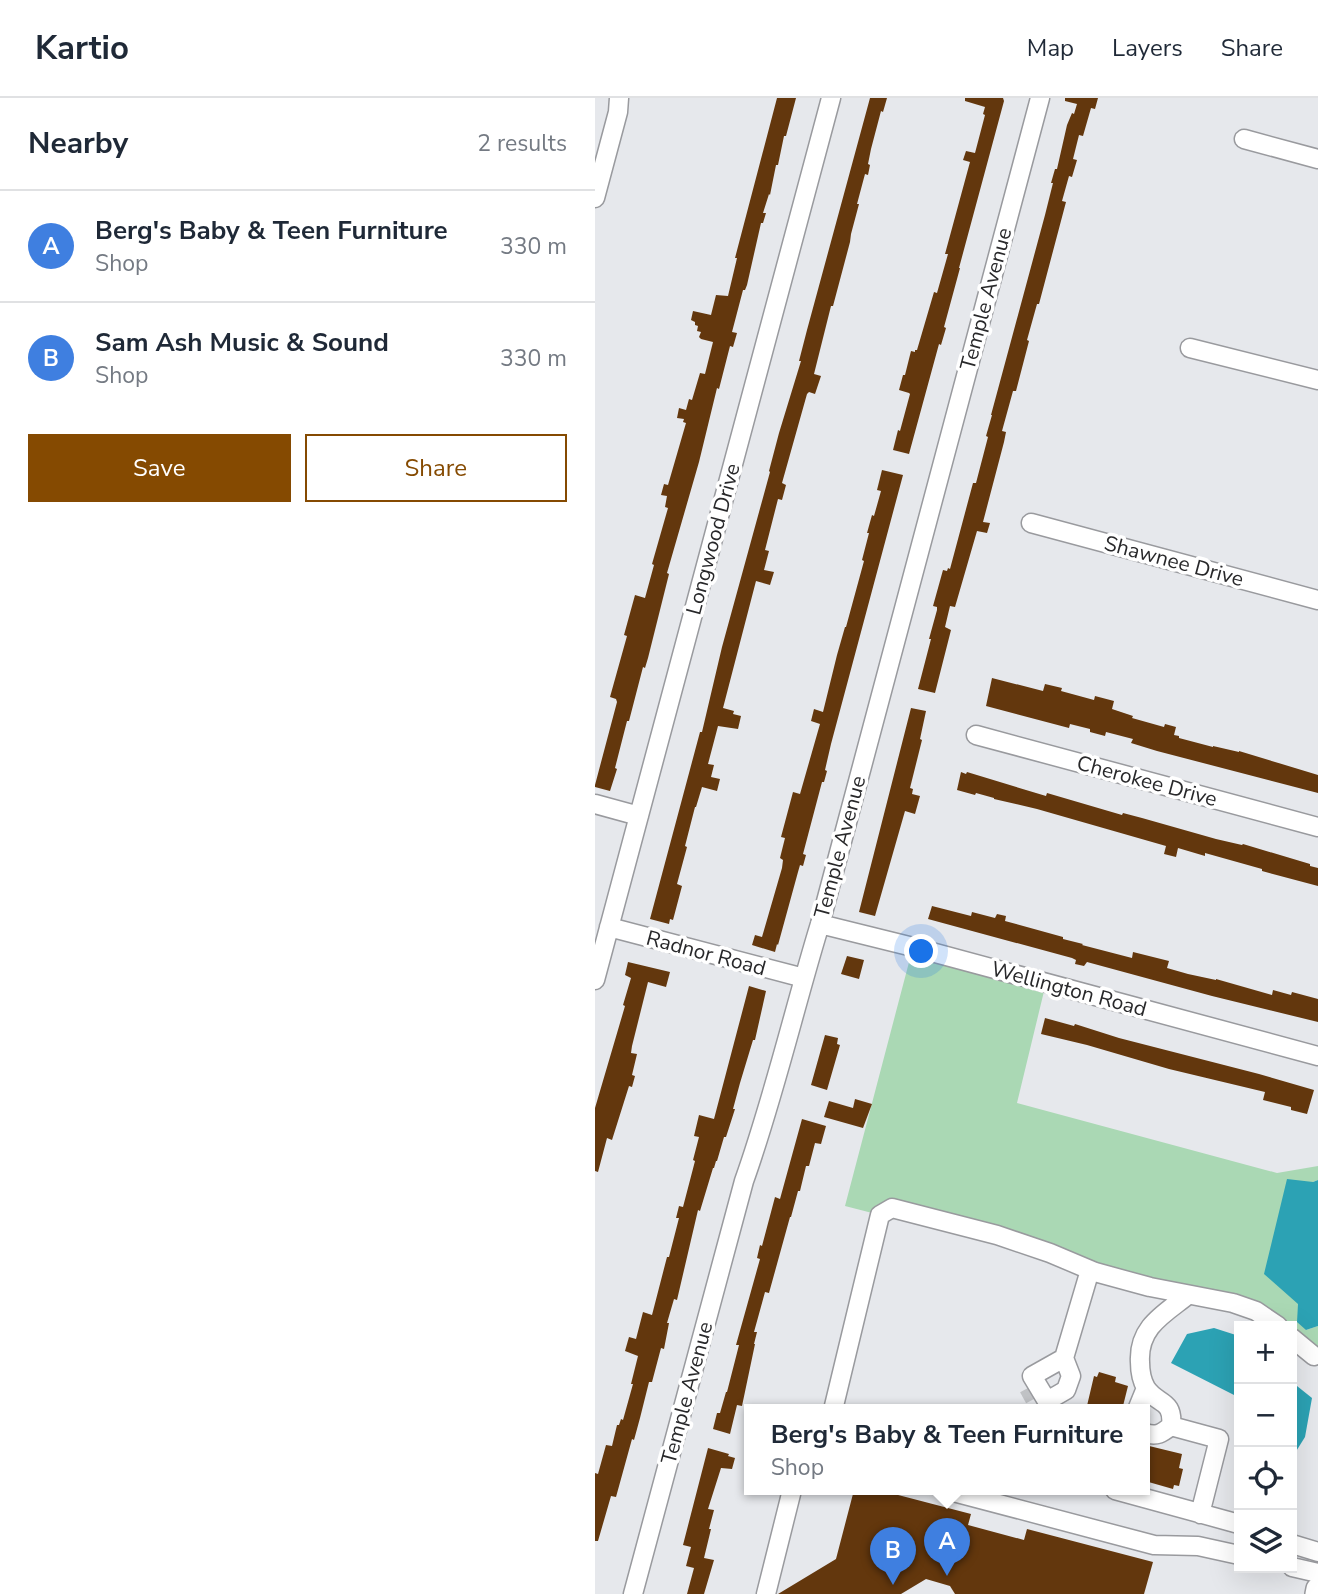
<!DOCTYPE html>
<meta charset="utf-8">
<style>
body{margin:0;font-family:"Nunito Sans",sans-serif;background:#f2f2f3;color:#1f2937}
.controls{position:absolute;right:21px;bottom:21px;display:grid;overflow:hidden;border-radius:0px;box-shadow:0 7px 28px #0002}
.controls button{width:63px;height:63px;display:grid;place-items:center;padding:0;border:0;border-bottom:2px solid #e0e1e3;background:#fff;color:#1f2937;font:35px sans-serif}
.you{position:absolute;left:327px;top:854px;width:24px;height:24px;margin:-18px;border:5px solid #fff;border-radius:50%;background:#1a73e8;box-shadow:0 0 0 10px #1a73e833}
.badge{display:grid;place-items:center;width:46px;height:46px;border-radius:50%;background:#854a01;color:#fff;font-size:23px;font-weight:700}
.pin{position:absolute;translate:-50% -58px;filter:drop-shadow(0 2px 4px #0008)}
.pin::after{content:'';position:absolute;top:37px;width:24px;height:21px;background:inherit;clip-path:polygon(0 0,100% 0,50% 100%)}
.popup{position:absolute;left:149px;top:1306px;width:406px;height:91px;box-sizing:border-box;display:grid;place-content:center;border-radius:0px;background:#fff;filter:drop-shadow(0 2px 5px #0005);font-size:23px;white-space:nowrap;color:#747a83}
.popup b{font-size:26px;color:#1f2937}
.popup::after{content:'';position:absolute;left:50%;top:100%;margin-left:-14px;border:14px solid transparent;border-top-color:#fff}
.list{margin:0;padding:0;list-style:none}
h2{display:flex;justify-content:space-between;align-items:center;height:91px;margin:0;padding:0 28px;font-size:30px}
h2 small{font-size:23px;font-weight:400;color:#747a83}
.list li{display:grid;grid-template-columns:46px 1fr auto;gap:21px;align-items:center;box-sizing:border-box;height:112px;padding:0 28px;border-top:2px solid #e0e1e3}
.list b{display:block;font-size:26px;white-space:nowrap}
.list p{margin:0;font-size:23px;white-space:nowrap;color:#747a83}
.list em{font-size:23px;font-style:normal;color:#747a83}
.actions{display:flex;gap:14px;padding:21px 28px}
.actions a{flex:1;padding:16px 0;border:2px solid #854a01;border-radius:0px;text-align:center;font-size:24px;color:#854a01}
.actions .main{background:#854a01;color:#fff}
.icon{flex:none;width:38px;height:38px;fill:none;stroke:currentColor;stroke-width:2;stroke-linecap:round;stroke-linejoin:round}
.map{position:relative;flex:none;width:723px;height:1496px;overflow:hidden}
header{display:flex;align-items:center;gap:42px;box-sizing:border-box;height:98px;padding:0 35px;background:#fff;border-bottom:2px solid #e0e1e3}
header strong{font-size:33px}
nav{display:flex;gap:38px;margin-inline-start:auto;font-size:24px}
main{display:flex}
aside{flex:1;background:#fff}
.map>svg:first-child{display:block}
.green{fill:#aad8b4}
.water{fill:#2ca2b4}
.building{fill:#63370d}
.lines{fill:none;stroke-linecap:round;stroke-linejoin:round}
.minor-tunnel{stroke:#c0c2c5;stroke-width:18;stroke-dasharray:18 9;stroke-linecap:butt}
.minor-casing{stroke:#999a9e;stroke-width:21}
.major-casing{stroke:#999a9e;stroke-width:26}
.minor{stroke:#fff;stroke-width:18}
.major{stroke:#fff;stroke-width:23}
.labels{text-anchor:middle;stroke-width:7;stroke-linejoin:round;paint-order:stroke}
.street-label{font-size:21px;fill:#28282a;stroke:#fff}
</style>
<header>
<strong>Kartio</strong>
<nav><a>Map</a><a>Layers</a><a>Share</a></nav>
</header>
<main>
<aside>
<h2>Nearby<small>2 results</small></h2>
<ul class="list">
<li><span class="badge" style="background:#3f7fe0">A</span><div><b>Berg's Baby &amp; Teen Furniture</b><p>Shop</p></div><em>330 m</em></li>
<li><span class="badge" style="background:#3f7fe0">B</span><div><b>Sam Ash Music &amp; Sound</b><p>Shop</p></div><em>330 m</em></li>
</ul>
<div class="actions"><a class="main">Save</a><a>Share</a></div>
</aside>
<div class="map">
<svg width="723" height="1496" viewBox="0 0 723 1496">
<rect width="100%" height="100%" fill="#e6e8ec"/>
<path class="green" d="M318 849 451 885 422 1005 682 1075 723 1068V1082L718 1084 703 1206 711 1232 723 1228V1257L697 1240V1228H683L402 1137 285 1117 250 1108Z"/>
<path class="water" d="M692 1081 718 1084 723 1082V1228L711 1232 702 1224 703 1206 669 1176Z
M619 1230 644 1238V1302L641 1298 576 1265 592 1236Z
M697 1284 717 1300 710 1339 700 1355 701 1369 697 1388Z"/>
<path class="building" d="M182 0H201L191 38H189L183 67H181L175 97 174 96 168 115H171L168 125H166L152 187 150 192H148L137 234 142 235 138 249 135 248 124 291 122 290 104 364 72 475 74 476 53 560 50 570 48 569 34 623H32L20 670 22 671 15 693 0 689V687L22 604 21 601 15 599 32 538 29 537 40 497 50 500 59 467 57 466 73 410 70 409 72 398 66 397 69 386 73 387 91 325 88 324 89 321 82 320 84 310 91 312 94 301 97 302 105 275 110 276 118 244 106 241 104 239 106 234 102 233 103 228 100 227V224L96 222 98 213 116 217 121 197 133 198 142 160H140Z
M275 0H292L288 14 286 13 276 51 273 66 275 67 273 77 270 76 262 106H264L256 136 255 144 238 208H236L219 276 226 278 220 296 214 294 212 296 187 385 191 387 187 402 183 401 170 452 174 453 169 472 179 474 175 487 161 483 128 610 139 613 138 616 146 618 143 631 123 628 113 666 119 667 116 679 125 681 122 693 107 689 101 709H100L90 748 92 749 82 786 87 788 78 822 75 821 74 826 55 821 105 634H107L127 549 175 374 174 373 184 335 206 263H204L212 232Z
M370 0H408L409 3 364 170H365L349 229 351 230 346 247 344 246 314 356 298 352 303 332 305 333 315 296 314 295 304 292 308 277H310L316 253 320 254V252H322L339 194 342 195 353 156H350L375 64 368 62 371 53 380 55 390 17 388 16 390 9 370 3Z
M470 0H503L500 11 496 10 488 38 484 37 478 61 482 62 477 79 474 78 467 103 471 104 444 206H442L432 242 434 243 421 293H418L407 333 411 334 409 344 388 424 395 425 392 435 382 433 360 509 355 508 350 529 356 532 340 595 323 591 336 541H334L342 512V509L338 508 348 472 352 473 353 470 355 471 378 385H381L393 339 391 338 397 317H396L450 117 458 85H456L460 71H462L472 27 477 15 479 16 482 6 470 3Z
M287 372 308 377 236 646 230 672 232 673 229 684H227L208 756 211 757 208 768 205 767 203 774 183 847 182 846 180 854 157 847 160 837 167 839 187 770 188 762 185 760 190 740 186 739 198 694 205 696 225 626 216 623 219 611 228 614 242 557 250 529H251L269 463 267 462 274 435H272L277 417 279 418 286 393 282 392Z
M397 580 448 593 450 586 467 590 466 593 499 602 500 598 519 603 517 611 538 618 537 620 569 629 570 626 581 629 579 637 584 638V640L618 649V648L644 654V653L723 677V695L562 653 536 645 538 641 511 634 510 638 495 634V631L475 626 474 630 391 608Z
M316 610 331 613 325 641 327 642 315 690 318 691 317 696 325 698 320 716 310 713 280 818 264 814Z
M366 674 371 676 372 674 451 698 452 695 527 717 528 715 547 720 621 741 647 747 648 746 715 766V768L723 770V788L667 773V771L610 755V758L583 750 581 759 569 756 571 748 442 711 399 701V700L381 695 380 697 362 692Z
M337 808 376 818 377 814 400 820 402 816 411 818 410 823 468 839V841L488 846 487 847 537 860 538 854 574 863 572 870 593 876 621 882V881L677 897 678 892 696 897 697 894 723 901V924L617 898 492 864 489 868 480 866 481 862 477 860 333 821Z
M252 858 269 862 264 881 246 876Z
M33 864 75 874 71 889 53 884 37 948 36 955 42 956 37 977 40 978 37 989 34 988 17 1042 12 1040 3 1074 0 1073V1010L30 908 28 907 36 880 30 877Z
M154 888 171 893 160 942H158L145 985 138 1011H140L131 1039H129L122 1063H121L119 1070H118L105 1113 103 1112 82 1202 79 1201 72 1225H74L69 1251 66 1250 57 1284H54L45 1320 39 1342 37 1341 21 1399 16 1398 3 1443H0V1375L3 1376 11 1347 17 1348 22 1327H24L26 1321 28 1322 38 1286H36L43 1258 30 1253 34 1239 41 1241 48 1214 57 1217 72 1159H74L84 1120H81L84 1108 88 1109 100 1063 98 1062 104 1039 99 1038 104 1017 119 1021Z
M450 920 479 928 480 926 524 940 664 976 719 992 712 1016 696 1012V1009L668 1002 670 994 574 971 492 947 446 936Z
M230 937 243 940 242 946 245 947 232 992 216 987Z
M260 1001 277 1006 268 1030 229 1019 234 1003 258 1010Z
M207 1021 231 1028 226 1046 220 1045 214 1068H211L205 1093H203L196 1119H195L174 1195 170 1194 159 1234H162L159 1246H160L147 1308 142 1307 135 1336 118 1331 122 1315H125L131 1294H132L144 1247H141L165 1161 162 1160 165 1147 167 1148 180 1099 185 1101Z
M504 1274 521 1279 520 1284 533 1288 527 1312H491L499 1278 502 1279Z
M550 1347 587 1356 584 1370 588 1371 584 1388 579 1387 578 1391 550 1383Z
M113 1350 134 1356 133 1358 140 1360 137 1371 126 1370 113 1411 119 1412 114 1431H116L109 1460 119 1462 109 1496H92L99 1470 91 1468 96 1449 88 1447Z
M259 1392H284L376 1416 373 1427 429 1442 432 1431 558 1464 549 1496H360L355 1488 331 1481 306 1496H183L241 1461Z"/>
<g class="lines">
<path class="minor-tunnel" d="M433 1290 439 1301"/>
<g class="minor-casing">
<path id="minor" d="M649 41 723 61
M0 100 23 14 24 0
M595 250 723 282
M436 425 723 502
M381 637 723 729
M0 706 44 718
M225 826 318 849 723 958
M14 829 209 880
M0 882 236 0
M593 1197C569 1216 543 1229 545 1264 545 1272 547 1283 551 1290 562 1307 579 1301 576 1328L624 1341 605 1416
M697 1240 719 1258
M469 1260 437 1278 452 1303 471 1292 476 1278 469 1260 495 1172
M238 1312 285 1117 297 1110 402 1137 455 1155 500 1174 555 1189 638 1205 661 1213 683 1228
M542 1312 551 1290
M550 1335C562 1339 567 1335 576 1328
M351 1392 559 1447 603 1448 644 1457
M520 1392 644 1426
M697 1446 723 1454
M697 1469 723 1475
M38 1496 149 1083C179 999 199 911 225 826L445 0
M171 1496 197 1392"/>
</g>
<g class="major-casing">
<path id="major" d="M722 1496 723 1491"/>
</g>
<use href="#minor" class="minor"/>
<use href="#major" class="major"/>
</g>
<g class="labels">
<g class="street-label">
<text transform="translate(391 201) rotate(-75)" y="7">Temple Avenue</text>
<text transform="translate(118 441) rotate(-75)" y="7">Longwood Drive</text>
<text transform="translate(579 463) rotate(15)" y="7">Shawnee Drive</text>
<text transform="translate(552 683) rotate(15)" y="7">Cherokee Drive</text>
<text transform="translate(245 749) rotate(-75)" y="7">Temple Avenue</text>
<text transform="translate(111 855) rotate(15)" y="7">Radnor Road</text>
<text transform="translate(474 891) rotate(15)" y="7">Wellington Road</text>
<text transform="translate(92 1295) rotate(-75)" y="7">Temple Avenue</text>
</g>
</g>
</svg>
<div class="controls">
<button>+</button>
<button>−</button>
<button><svg class="icon" aria-label="locate" viewBox="0 0 24 24"><circle cx="12" cy="12" r="6"/><path d="M12 2v4M12 18v4M2 12h4M18 12h4"/></svg></button>
<button><svg class="icon" aria-label="layers" viewBox="0 0 24 24"><path d="M12 4l9 5-9 5-9-5zM3 14l9 5 9-5"/></svg></button>
</div>
<div class="you"></div>
<div class="pin badge" style="left:352px;top:1478px;background:#3f7fe0">A</div>
<div class="popup"><b>Berg's Baby &amp; Teen Furniture</b>Shop</div>
<div class="pin badge" style="left:298px;top:1487px;background:#3f7fe0">B</div>
</div>
</main>
